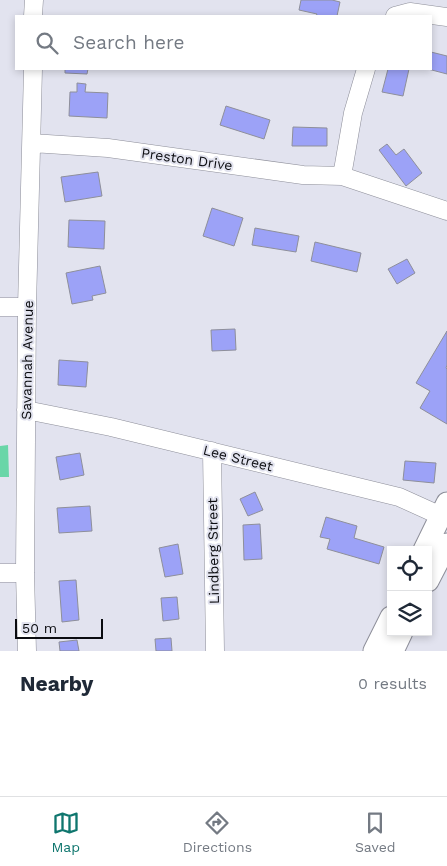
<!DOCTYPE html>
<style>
body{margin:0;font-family:"Work Sans",sans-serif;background:#f6f6f7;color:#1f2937}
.controls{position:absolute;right:15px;bottom:15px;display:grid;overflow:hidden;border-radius:0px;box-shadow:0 2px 8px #0003}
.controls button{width:45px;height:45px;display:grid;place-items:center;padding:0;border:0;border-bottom:1px solid #e0e1e3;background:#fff;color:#1f2937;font:25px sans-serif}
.scale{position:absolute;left:15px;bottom:12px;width:88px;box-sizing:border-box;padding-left:5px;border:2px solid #0b0c10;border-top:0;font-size:14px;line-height:18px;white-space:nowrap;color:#0b0c10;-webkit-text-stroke:4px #e2e3ef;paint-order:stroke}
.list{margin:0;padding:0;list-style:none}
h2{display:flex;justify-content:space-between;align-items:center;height:65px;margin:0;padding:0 20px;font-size:21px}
h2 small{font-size:16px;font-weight:400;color:#747a83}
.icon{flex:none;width:28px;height:28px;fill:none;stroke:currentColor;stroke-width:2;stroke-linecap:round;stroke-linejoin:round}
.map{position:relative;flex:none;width:447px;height:651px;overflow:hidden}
.search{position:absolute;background:#fff;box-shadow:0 2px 8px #0003;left:15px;right:15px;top:15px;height:55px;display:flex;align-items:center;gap:12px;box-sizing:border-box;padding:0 18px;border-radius:0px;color:#747a83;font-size:19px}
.sheet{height:145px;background:#fff}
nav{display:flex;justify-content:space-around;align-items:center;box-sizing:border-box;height:70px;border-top:1px solid #e0e1e3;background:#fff;font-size:14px;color:#747a83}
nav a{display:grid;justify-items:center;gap:2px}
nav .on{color:#0f766e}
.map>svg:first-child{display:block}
.green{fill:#69d6a8}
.building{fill:#9ca2f7;stroke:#8e8f9a}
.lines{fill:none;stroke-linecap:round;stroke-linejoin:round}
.minor-casing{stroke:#8d8e99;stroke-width:19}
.major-casing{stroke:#8d8e99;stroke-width:23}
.minor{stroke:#fff;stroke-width:18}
.major{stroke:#fff;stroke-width:21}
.labels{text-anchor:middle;stroke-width:4;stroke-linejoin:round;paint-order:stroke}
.street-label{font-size:14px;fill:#0b0c10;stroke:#e2e3ef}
</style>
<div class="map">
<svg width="447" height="651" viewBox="0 0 447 651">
<rect width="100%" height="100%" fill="#e2e3ef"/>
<path class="green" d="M8 445 9 477H0V446Z"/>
<path class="building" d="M301 0H332L340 2 337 16H316L317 14 299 10Z
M431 52 447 56V74L428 69H431Z
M65 69H88L87 74 65 73Z
M388 69H409L403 96 382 92Z
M77 83 86 84 85 92 108 93 107 118 69 116 70 92H77Z
M226 106 270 120 264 139 220 125Z
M293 127 327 128V146H292Z
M387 144 396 155 404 149 422 173 406 186 379 150Z
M98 172 102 196 65 202 61 177Z
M212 208 243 218 234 246 203 236Z
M69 220 105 221 104 249 68 247Z
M255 228 299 236 296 252 252 245Z
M315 242 361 253 357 272 311 261Z
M407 259 415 273 397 284 388 269Z
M100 266 106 293 92 296 93 300 72 304 66 273Z
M235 329 236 350 212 351 211 330Z
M447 331V365L446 368 447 369V424L420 408 430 391 416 383Z
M59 360 88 362 86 387 58 385Z
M80 453 84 475 60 480 56 457Z
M405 461 436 463 434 483 403 480Z
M255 492 263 510 248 516 240 499Z
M90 506 92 531 59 533 57 508Z
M326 517 357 526 354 538 384 547 379 564 327 549 330 539 320 537Z
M260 524 262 559 244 560 243 525Z
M178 544 183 574 165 577 159 548Z
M76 580 79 620 62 622 59 581Z
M177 597 179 619 163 621 161 598Z
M171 638 172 651H156L155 639Z
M77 640 79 651H60L59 642Z"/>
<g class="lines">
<g class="minor-casing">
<path id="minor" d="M33 16 34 0
M395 16 410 12 447 17
M366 69 353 113 342 176 447 211
M32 143 108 148 303 175 342 176
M0 307H27
M26 410 111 427 399 497 441 516 447 514
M212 451 215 651
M0 573H25
M27 651 25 573 27 307 33 69"/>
</g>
<g class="major-casing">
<path id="major" d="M424 550 447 503
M428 581 447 544
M374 651 391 617
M393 651 402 632"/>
</g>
<use href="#minor" class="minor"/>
<use href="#major" class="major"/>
</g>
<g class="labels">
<g class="street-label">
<text transform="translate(187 159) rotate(8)" y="5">Preston Drive</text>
<text transform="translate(27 360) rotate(-89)" y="5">Savannah Avenue</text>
<text transform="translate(238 458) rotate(14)" y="5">Lee Street</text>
<text transform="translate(213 551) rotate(-91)" y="5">Lindberg Street</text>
</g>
</g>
</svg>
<div class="controls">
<button><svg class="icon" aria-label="locate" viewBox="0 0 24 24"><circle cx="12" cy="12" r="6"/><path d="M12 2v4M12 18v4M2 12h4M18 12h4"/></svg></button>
<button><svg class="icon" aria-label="layers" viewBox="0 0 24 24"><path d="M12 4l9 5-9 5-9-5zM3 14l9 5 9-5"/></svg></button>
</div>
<div class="scale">50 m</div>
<div class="search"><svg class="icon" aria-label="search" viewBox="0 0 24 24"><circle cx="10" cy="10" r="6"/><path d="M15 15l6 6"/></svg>Search here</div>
</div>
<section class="sheet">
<h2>Nearby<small>0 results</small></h2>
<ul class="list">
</ul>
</section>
<nav>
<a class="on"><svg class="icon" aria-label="map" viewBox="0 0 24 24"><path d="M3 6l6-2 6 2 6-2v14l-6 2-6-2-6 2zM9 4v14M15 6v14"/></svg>Map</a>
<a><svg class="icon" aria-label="directions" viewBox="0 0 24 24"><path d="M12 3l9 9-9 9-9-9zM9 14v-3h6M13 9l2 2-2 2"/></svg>Directions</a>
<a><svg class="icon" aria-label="saved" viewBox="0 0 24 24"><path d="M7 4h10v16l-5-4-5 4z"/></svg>Saved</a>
</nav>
